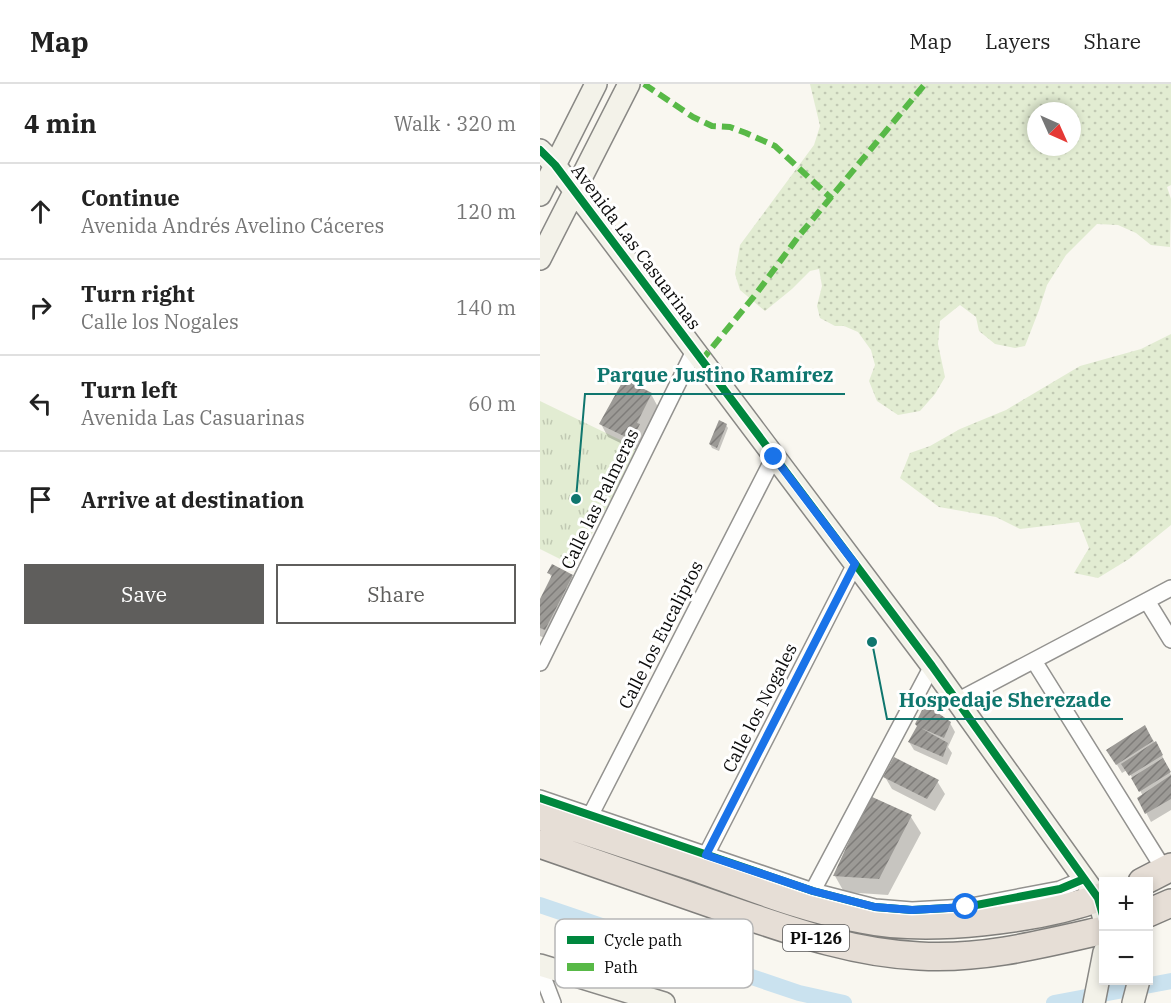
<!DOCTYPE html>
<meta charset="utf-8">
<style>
body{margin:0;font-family:"IBM Plex Serif",serif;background:#f2f2f2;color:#222}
.controls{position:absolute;right:18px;bottom:18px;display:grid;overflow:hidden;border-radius:0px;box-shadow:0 3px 9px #0003}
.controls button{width:54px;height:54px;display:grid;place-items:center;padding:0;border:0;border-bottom:2px solid #e0e0e0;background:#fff;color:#222;font:30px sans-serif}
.compass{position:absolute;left:487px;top:18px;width:54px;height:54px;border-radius:50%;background:#fff;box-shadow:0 3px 9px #0003;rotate:135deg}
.stop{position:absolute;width:18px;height:18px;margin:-14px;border:4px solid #1a73e8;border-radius:50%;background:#fff}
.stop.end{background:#1a73e8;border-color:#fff;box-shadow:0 2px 6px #0008}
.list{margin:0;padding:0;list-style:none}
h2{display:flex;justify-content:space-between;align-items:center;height:78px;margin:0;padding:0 24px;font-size:26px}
h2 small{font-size:20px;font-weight:400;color:#767676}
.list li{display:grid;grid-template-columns:39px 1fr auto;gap:18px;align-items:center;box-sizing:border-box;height:96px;padding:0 24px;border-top:2px solid #e0e0e0}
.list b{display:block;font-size:22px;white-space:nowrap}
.list p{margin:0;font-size:20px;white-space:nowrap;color:#767676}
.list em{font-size:20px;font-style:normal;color:#767676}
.actions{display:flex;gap:12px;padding:18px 24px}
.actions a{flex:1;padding:14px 0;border:2px solid #5f5e5c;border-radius:0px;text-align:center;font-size:21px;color:#5f5e5c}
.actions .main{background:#5f5e5c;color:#fff}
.icon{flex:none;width:33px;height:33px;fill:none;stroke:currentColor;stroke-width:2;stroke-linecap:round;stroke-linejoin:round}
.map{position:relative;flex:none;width:631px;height:919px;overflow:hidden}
header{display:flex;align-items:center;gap:36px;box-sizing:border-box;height:84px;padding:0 30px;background:#fff;border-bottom:2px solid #e0e0e0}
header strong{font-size:28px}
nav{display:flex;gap:33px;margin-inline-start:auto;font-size:21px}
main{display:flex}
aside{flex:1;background:#fff}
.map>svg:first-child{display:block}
.grass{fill:url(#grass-dots);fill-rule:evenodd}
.park{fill:url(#park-tufts)}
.shadow{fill:#0003}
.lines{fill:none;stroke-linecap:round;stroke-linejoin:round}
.canal{stroke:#cae2ef;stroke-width:16}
.building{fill:url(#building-hatch)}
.street-casing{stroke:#93928f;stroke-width:18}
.secondary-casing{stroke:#898885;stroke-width:24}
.highway-casing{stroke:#807f7c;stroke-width:30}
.street{stroke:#fefefd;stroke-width:15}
.secondary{stroke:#f3f2e9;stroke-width:21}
.highway{stroke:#e6ded6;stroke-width:27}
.quiet{stroke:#58b947;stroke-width:6;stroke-dasharray:12 6;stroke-linecap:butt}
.cycleway-casing{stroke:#fff;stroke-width:11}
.cycleway{stroke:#00873e;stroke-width:8}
.route{stroke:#1a73e8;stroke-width:8}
.labels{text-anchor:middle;stroke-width:6;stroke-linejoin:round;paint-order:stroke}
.shield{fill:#fff;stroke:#555;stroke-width:1.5}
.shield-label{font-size:16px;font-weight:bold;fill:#0c0c0c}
.street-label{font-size:18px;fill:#0c0c0c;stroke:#fff}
.key{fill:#fff;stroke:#b6b6b6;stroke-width:1.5}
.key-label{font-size:16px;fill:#0c0c0c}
.leader{fill:none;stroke:#0f766e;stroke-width:2}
.callout-dot{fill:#0f766e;stroke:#fff;stroke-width:2}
.callout-label{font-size:20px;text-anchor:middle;font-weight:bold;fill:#0f766e;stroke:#fff;stroke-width:6;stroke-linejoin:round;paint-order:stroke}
</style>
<header>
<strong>Map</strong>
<nav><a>Map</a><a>Layers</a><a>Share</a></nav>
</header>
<main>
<aside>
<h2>4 min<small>Walk · 320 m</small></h2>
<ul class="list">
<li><svg class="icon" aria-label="ahead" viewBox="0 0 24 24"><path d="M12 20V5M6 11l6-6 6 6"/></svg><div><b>Continue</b><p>Avenida Andrés Avelino Cáceres</p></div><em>120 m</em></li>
<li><svg class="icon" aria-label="right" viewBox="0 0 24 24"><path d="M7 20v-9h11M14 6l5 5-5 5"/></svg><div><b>Turn right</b><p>Calle los Nogales</p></div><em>140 m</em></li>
<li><svg class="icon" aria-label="left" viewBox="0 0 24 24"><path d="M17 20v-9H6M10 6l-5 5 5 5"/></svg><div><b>Turn left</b><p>Avenida Las Casuarinas</p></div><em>60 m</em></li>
<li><svg class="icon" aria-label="arrive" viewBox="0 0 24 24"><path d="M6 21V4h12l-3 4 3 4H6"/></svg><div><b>Arrive at destination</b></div></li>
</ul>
<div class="actions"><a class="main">Save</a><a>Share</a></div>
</aside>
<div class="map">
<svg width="631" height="919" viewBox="0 0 631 919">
<defs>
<pattern id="grass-dots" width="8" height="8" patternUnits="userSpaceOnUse" patternTransform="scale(1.5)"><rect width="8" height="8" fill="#e2ecd2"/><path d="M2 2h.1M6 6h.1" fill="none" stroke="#c1c9b3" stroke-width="1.8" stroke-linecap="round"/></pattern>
<pattern id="park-tufts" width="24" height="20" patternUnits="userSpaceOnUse" patternTransform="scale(1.5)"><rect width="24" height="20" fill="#e2ecd2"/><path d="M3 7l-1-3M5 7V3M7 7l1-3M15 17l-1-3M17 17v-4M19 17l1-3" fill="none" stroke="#c1c9b3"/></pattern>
<pattern id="building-hatch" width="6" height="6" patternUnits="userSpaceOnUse" patternTransform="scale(1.5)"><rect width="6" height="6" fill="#9c9a96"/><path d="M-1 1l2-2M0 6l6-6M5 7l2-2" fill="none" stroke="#7e7c79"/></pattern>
</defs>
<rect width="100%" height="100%" fill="#f9f7f0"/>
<path class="grass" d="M270 0H631V101L627 103 631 115 630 163 611 161 596 149 578 141 557 140 526 171 507 201 499 226 485 262 475 264 455 260 439 247 436 233 420 221 400 237 398 260 405 293 395 310 380 327 358 331 337 317 329 297 335 281 331 266 318 248 304 242H295L280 234 277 222 282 202 279 185 270 187 252 205 225 227 200 206 195 190 200 161 274 61 280 42ZM496 27H532V63H496Z
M631 250V441L589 475 558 494 534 489 549 464 539 438 480 445 456 433 399 423 360 394 370 369 390 362 420 345 466 326 540 282 601 265Z"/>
<path class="park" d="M0 317 99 365 34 482 0 465Z"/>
<path class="shadow" d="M111 310 118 323 99 368 68 353 61 340Z
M186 341 188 344 179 367 172 364 170 360Z
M9 489 32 492 39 505 13 558 0 552V518L12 494Z
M410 639 415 648 408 663 412 669 407 681 374 666 369 658 378 643Z
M605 643 620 667 631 691V726L611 738 599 715 603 712 596 699 587 686 582 689 568 666Z
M345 693 397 697 405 710 395 727 352 705Z
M330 714 371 733 381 749 348 811 304 808 295 792Z"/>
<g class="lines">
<path class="canal" d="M0 821 259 909 304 919
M514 919 631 897"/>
</g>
<path class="building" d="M84 295 112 309 97 339 100 340 92 356 59 340Z
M179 336 187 340 177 364 169 360Z
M12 480 33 491 5 546 0 544V515L12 491 7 489Z
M385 620 411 638 404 654 381 644 408 659 403 673 368 658 377 642 375 640Z
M605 641 613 657 576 681 566 666Z
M616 657 623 671 589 692 581 680Z
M354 673 399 696 387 715 343 693Z
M623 674 631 688 599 708 591 694Z
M631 691V715L605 730 597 714Z
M330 712 372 731 339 795 293 792Z"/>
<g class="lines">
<g class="street-casing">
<path id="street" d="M607 517 631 556
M494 577 625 787
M0 579 154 267
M417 617 631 504
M0 714 273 807 335 823 372 826 426 823 520 805 544 795
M47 738 234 373
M162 779 315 480
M269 814 392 582
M0 885 13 919"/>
</g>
<g class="secondary-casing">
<path id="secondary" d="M0 66 15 81 392 582 558 814 564 835
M0 111 56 0
M0 175 89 0
M0 881 124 919
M554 919 564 868
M593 919 599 896"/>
</g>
<g class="highway-casing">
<path id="highway" d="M0 732C53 750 107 767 160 785 213 804 265 825 321 835 388 849 499 836 564 812
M0 760C60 781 121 802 181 823 246 845 310 869 379 872 441 876 503 860 564 846
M602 798 631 783
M608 829 631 819"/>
</g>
<use href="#street" class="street"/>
<use href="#secondary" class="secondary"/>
<use href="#highway" class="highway"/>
<path class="quiet" d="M104 0 153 33 172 42 190 43 206 49 235 62 292 115
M161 277 216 210 258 153 385 0"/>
<g class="cycleway-casing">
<path id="cycleway" d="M0 66 15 81 392 582 558 814 564 835
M0 714 273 807 335 823 372 826 426 823 520 805 544 795"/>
</g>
<use href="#cycleway" class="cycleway"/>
</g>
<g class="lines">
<path class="route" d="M234 373 315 480 166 771 273 807 335 823 372 826 426 823"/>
</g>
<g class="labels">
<rect class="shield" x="243" y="841" width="66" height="26" rx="4.5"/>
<g class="shield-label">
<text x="276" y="860">PI-126</text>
</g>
<g class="street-label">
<text transform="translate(96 163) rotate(53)" y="6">Avenida Las Casuarinas</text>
<text transform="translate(60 415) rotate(-64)" y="6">Calle las Palmeras</text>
<text transform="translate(121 551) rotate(-63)" y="6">Calle los Eucaliptos</text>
<text transform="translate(220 624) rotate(-63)" y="6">Calle los Nogales</text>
</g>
</g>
<rect x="15" y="835" width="198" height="69" rx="9" class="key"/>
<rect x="27" y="852" width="27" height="8" fill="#00873e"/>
<rect x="27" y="879" width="27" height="8" fill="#58b947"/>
<g class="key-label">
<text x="64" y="862">Cycle path</text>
<text x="64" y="889">Path</text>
</g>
<path class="leader" d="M36 415L45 310H305M332 558L347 635H583"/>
<g class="callout-dot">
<circle cx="36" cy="415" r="6"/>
<circle cx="332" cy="558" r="6"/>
</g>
<g class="callout-label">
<text x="175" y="298">Parque Justino Ramírez</text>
<text x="465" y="623">Hospedaje Sherezade</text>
</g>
</svg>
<div class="controls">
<button>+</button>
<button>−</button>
</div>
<svg class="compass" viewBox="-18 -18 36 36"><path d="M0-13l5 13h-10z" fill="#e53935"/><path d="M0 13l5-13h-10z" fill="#767676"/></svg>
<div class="stop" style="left:426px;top:823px"></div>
<div class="stop end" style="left:234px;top:373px"></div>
</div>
</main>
